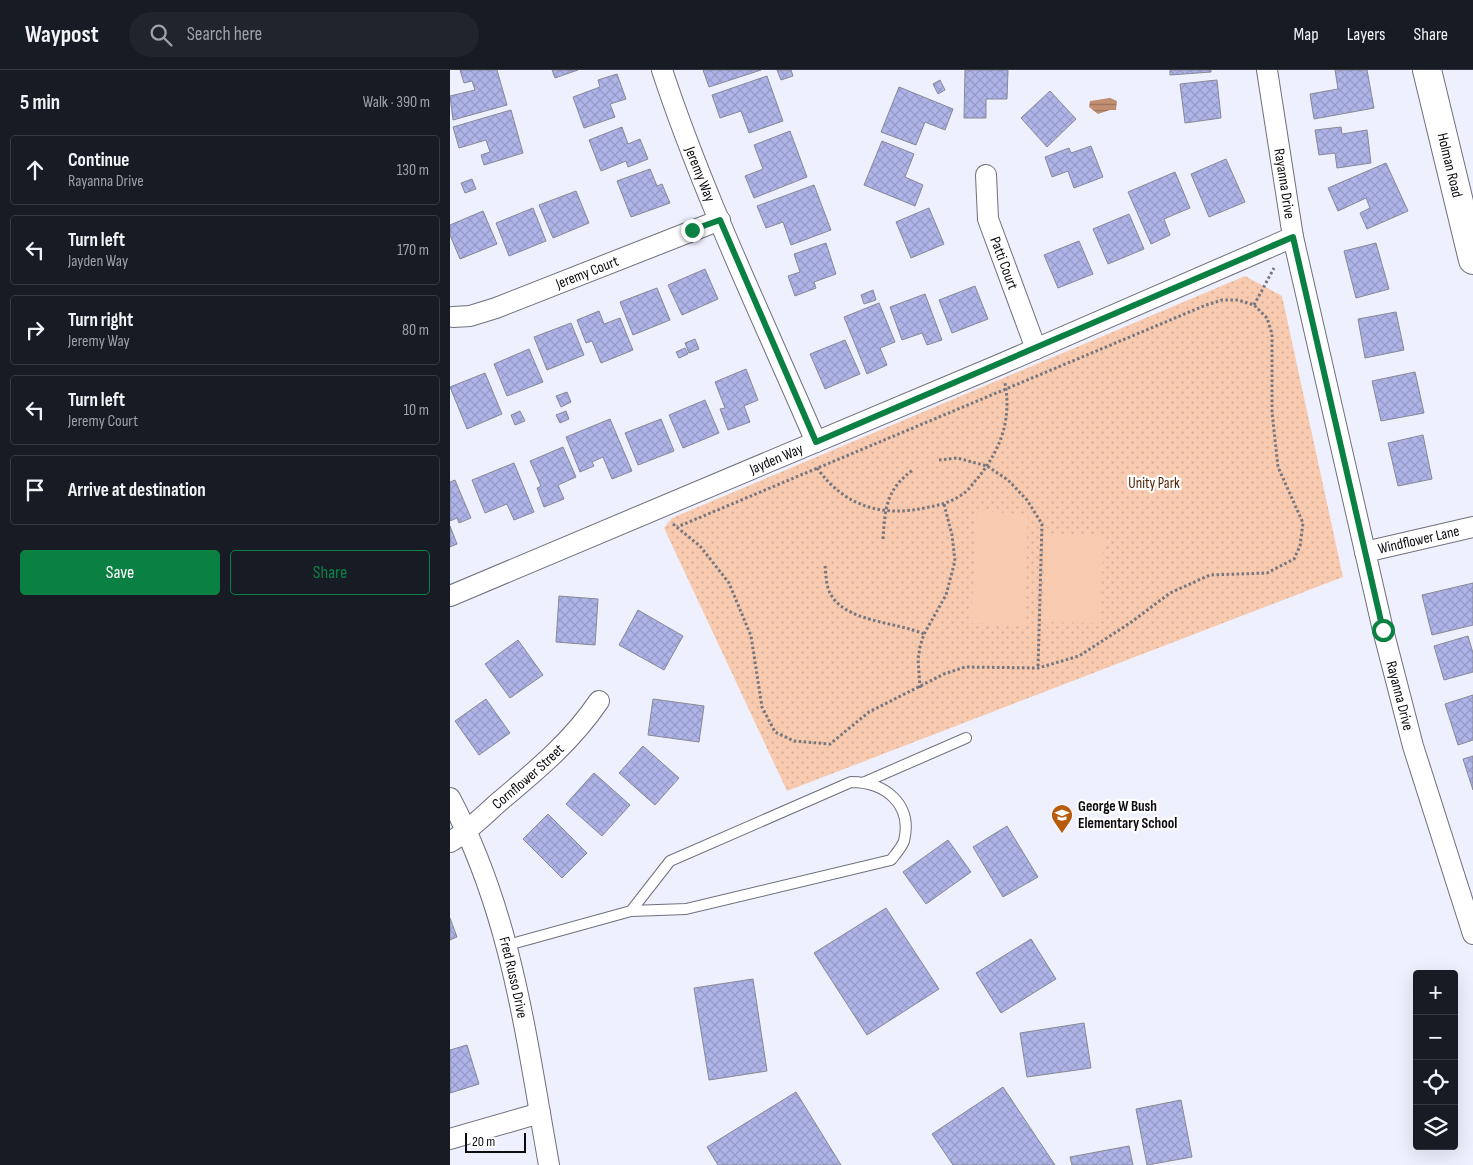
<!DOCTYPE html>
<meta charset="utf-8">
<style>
body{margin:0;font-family:"Sofia Sans Condensed",sans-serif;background:#20242c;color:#f1f3f6}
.controls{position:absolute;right:15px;bottom:15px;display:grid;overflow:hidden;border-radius:5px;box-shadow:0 5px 20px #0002}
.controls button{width:45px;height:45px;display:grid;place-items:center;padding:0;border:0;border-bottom:1px solid #363941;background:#171b24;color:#f1f3f6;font:25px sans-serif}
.scale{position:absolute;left:15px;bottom:12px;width:61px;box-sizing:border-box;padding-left:5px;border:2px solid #0b0b10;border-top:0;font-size:14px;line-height:18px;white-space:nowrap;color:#0b0b10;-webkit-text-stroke:4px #fefefe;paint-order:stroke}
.stop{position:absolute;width:15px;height:15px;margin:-11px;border:4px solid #0b8043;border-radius:50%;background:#fff}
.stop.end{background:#0b8043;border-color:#fff;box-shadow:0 1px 5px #0008}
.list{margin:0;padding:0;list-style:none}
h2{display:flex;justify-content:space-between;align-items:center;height:65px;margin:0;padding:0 20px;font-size:21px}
h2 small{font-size:16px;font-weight:400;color:#9ea1a6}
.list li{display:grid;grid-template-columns:32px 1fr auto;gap:15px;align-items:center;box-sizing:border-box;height:70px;margin:0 10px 10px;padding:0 10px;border:1px solid #363941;border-radius:5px}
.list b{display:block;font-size:19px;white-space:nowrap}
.list p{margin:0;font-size:16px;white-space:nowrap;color:#9ea1a6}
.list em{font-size:16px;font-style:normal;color:#9ea1a6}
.actions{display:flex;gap:10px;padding:15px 20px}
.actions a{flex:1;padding:11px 0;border:1px solid #0b8043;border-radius:5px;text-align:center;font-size:18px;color:#0b8043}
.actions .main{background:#0b8043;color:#fff}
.icon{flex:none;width:28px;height:28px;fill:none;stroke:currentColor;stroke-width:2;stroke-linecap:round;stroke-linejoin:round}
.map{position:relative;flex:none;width:1023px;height:1095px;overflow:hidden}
header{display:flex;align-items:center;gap:30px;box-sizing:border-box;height:70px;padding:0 25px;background:#171b24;border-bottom:1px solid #363941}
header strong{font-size:24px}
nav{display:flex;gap:28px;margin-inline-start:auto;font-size:18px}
.search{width:350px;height:45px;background:#20242c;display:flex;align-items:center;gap:12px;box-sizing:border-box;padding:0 18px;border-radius:28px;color:#9ea1a6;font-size:19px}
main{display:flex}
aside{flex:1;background:#171b24}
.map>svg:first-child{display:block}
.park{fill:url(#park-dots)}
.pitch{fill:#f8caaf}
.water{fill:url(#water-rules)}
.building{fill:url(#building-cross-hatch);stroke:#878996}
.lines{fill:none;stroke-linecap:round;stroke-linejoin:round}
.service-casing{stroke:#6f707d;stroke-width:12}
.minor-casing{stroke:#6f707d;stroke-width:22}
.secondary-casing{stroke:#6f707d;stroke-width:30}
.path{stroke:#75767f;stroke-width:3;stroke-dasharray:2.5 2.5;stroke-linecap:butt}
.service{stroke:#fff;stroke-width:10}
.minor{stroke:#fff;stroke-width:20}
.secondary{stroke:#fff;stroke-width:28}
.route{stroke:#0b8043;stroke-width:6}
.labels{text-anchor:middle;stroke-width:4.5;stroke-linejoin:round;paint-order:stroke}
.street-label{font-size:15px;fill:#0b0b10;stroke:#fefefe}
.park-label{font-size:15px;fill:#522300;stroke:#fefefe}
.poi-label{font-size:15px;font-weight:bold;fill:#0b0b10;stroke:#fefefe;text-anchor:start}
</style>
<header>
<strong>Waypost</strong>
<div class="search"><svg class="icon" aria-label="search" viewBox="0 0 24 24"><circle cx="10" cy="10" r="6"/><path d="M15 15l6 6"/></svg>Search here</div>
<nav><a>Map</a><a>Layers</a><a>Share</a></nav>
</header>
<main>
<aside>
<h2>5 min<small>Walk · 390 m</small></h2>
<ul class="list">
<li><svg class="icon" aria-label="ahead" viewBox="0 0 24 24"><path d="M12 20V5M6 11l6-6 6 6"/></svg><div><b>Continue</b><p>Rayanna Drive</p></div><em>130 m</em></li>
<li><svg class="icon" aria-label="left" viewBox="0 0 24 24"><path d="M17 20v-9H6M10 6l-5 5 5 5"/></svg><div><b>Turn left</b><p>Jayden Way</p></div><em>170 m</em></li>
<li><svg class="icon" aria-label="right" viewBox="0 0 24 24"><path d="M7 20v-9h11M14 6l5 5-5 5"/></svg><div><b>Turn right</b><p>Jeremy Way</p></div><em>80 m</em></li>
<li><svg class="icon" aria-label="left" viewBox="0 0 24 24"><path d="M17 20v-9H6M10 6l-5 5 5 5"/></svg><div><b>Turn left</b><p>Jeremy Court</p></div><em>10 m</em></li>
<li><svg class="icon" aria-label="arrive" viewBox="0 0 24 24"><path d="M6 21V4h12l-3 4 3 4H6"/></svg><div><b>Arrive at destination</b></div></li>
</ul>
<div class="actions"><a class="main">Save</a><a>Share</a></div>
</aside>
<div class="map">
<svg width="1023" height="1095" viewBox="0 0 1023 1095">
<defs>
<pattern id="park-dots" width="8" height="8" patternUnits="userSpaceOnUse" patternTransform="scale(1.25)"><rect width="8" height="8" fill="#f8caaf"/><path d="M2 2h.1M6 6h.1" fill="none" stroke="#d3ac96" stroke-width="1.8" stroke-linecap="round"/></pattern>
<pattern id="water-rules" width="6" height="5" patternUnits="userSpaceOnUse" patternTransform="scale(1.25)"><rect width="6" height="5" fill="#c28f71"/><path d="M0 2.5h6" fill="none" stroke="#9c735b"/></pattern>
<pattern id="building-cross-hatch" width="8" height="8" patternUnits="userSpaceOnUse" patternTransform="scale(1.25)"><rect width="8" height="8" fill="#afb4e8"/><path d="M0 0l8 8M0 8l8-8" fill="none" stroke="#9599c6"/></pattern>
</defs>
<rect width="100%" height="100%" fill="#eef0fe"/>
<path class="park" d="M795 206 832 226 893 507 337 721 214 458 222 448Z"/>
<path class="pitch" d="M527 441 578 444 575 555 521 553Z
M596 463 654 466 650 553 592 552Z"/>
<path class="water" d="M660 28 667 31 666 40H660L648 44 639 37 640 31Z"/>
<path class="building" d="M10 0H47L57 35 3 50 0 26 25 20 22 11 14 13Z
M102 0H128L105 8Z
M253 0H311L259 17Z
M327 0H341L343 6 331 10Z
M515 0H558L557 29H536V48H514Z
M720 0H761V2L720 5Z
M885 0H917L924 38 864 49 860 24 888 19Z
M167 4 176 29 160 34 165 47 134 58 123 27 150 17 148 10Z
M317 6 333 51 299 63 291 41 270 48 262 25Z
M490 10 495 20 488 24 483 14Z
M767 10 771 48 735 53 730 14Z
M449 17 503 39 495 60 475 52 466 75 431 62Z
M600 21 626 49 597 77 571 48Z
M61 40 73 83 34 95 31 85 40 82 36 70 9 78 3 57Z
M172 57 178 74 190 69 198 89 178 97 176 91 151 101 139 70Z
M891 57 892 64 917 60 921 93 887 98 885 83 869 85 865 60Z
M340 61 357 107 304 128 295 106 313 99 304 75Z
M432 71 464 84 455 107 473 115 465 136 414 115Z
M641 76 653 107 624 118 618 101 602 107 595 87 619 78 621 83Z
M776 89 795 132 759 147 741 104Z
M936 93 958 141 917 159 910 143 920 138 916 128 888 141 878 118Z
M200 99 207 116 212 114 220 133 181 147 167 111Z
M725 102 740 138 714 149 720 165 701 174 678 122Z
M22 109 26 119 15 123 11 113Z
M364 115 381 160 341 175 333 152 316 158 307 136Z
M126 121 139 153 103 168 89 135Z
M83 138 96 171 59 186 46 153Z
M479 138 494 174 461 188 446 152Z
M33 141 47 174 10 189 0 165V155Z
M679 144 694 179 658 194 643 159Z
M629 171 643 204 608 218 594 185Z
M376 173 386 204 364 212 366 218 345 226 338 206 350 202 344 184Z
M926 173 939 219 906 228 894 181Z
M255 199 268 229 232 245 218 215Z
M525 216 538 249 502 263 489 230Z
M207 218 220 250 183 265 170 232Z
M423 220 426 230 414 234 411 225Z
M475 224 492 270 477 275 472 263 452 270 440 237Z
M429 233 445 272 430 278 437 295 417 304 394 247Z
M149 241 154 254 170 248 183 280 151 293 142 271 136 273 127 250Z
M946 242 954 280 915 288 908 249Z
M121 253 134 285 97 300 84 267Z
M245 269 249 279 239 283 235 273Z
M395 270 410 304 375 319 360 284Z
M235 278 238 284 229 288 226 282Z
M79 279 93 312 57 326 44 294Z
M296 299 308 330 294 336 300 352 278 360 270 339 275 338 265 312Z
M965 302 974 343 931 351 922 311Z
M35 303 52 344 17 359 0 317Z
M117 322 121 332 111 337 106 326Z
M255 330 269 363 233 378 219 345Z
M70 341 75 351 65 355 61 345Z
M116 341 119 349 110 353 106 345Z
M160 349 182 401 162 409 153 387 142 392 144 396 130 402 116 367Z
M211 349 224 381 188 395 175 363Z
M973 365 982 409 948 416 938 373Z
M113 377 126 407 108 415 114 429 94 437 87 418 91 416 80 391Z
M64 393 84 442 64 450 57 434 35 443 22 410Z
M5 410 21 448 9 453 7 448 0 451V412Z
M0 456 7 474 0 477Z
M1023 513V555L982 565 972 525Z
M109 526 148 529 145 575 106 572Z
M188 540 233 566 214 600 169 575Z
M1018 566 1023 583V602L994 610 984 576Z
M68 570 93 605 60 628 35 594Z
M1023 625V670L1008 675 995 634Z
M36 629 60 663 29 685 5 651Z
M203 629 254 636 249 672 198 665Z
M193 676 229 708 205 735 169 703Z
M1023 686V720L1013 689Z
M144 703 180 735 152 766 116 734Z
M98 744 137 783 112 808 73 769Z
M557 756 588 807 553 827 523 777Z
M498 770 521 802 476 834 453 802Z
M436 838 489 919 417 965 364 883Z
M0 848 7 867 0 870Z
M581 869 606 909 551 943 526 903Z
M303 909 317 1001 259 1010 244 918Z
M634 953 641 998 577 1007 570 963Z
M17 975 29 1014 0 1023V980Z
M553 1017 605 1095H503L482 1064Z
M346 1022 391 1095H268L257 1077Z
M731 1030 742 1087 697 1095 686 1039Z
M679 1076 683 1095H622L620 1087Z"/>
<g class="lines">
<g class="service-casing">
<path id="service" d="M415 712 516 668
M58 875 181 841 236 839 441 790C445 785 452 777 454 771 463 734 435 712 401 712L220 791 181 841"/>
</g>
<g class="minor-casing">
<g id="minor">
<path id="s1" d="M212 0C254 127 313 249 366 372"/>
<path id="s2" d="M817 0 843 167 933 560 963 676 1023 864"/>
<path id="s3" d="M536 105 538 149 586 279"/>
<path id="s4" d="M3 247 20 246 46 238 270 150"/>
<path id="s5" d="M915 482 1023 457"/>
<path id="s6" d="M0 526 551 294 843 167"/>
<path id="s7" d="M0 728C62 845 76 967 99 1095"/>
<path id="s8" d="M0 772C19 761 33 746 50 731 87 700 122 671 149 631"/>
<path d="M0 1069 90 1043"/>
</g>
</g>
<g class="secondary-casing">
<g id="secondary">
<path id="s9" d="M977 0 1023 190"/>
</g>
</g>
<path class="path" d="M804 235 824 198
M489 390 507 388 537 396 558 410 577 430 592 454 588 598
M367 398C395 437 433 448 479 437 491 435 504 431 514 423 519 420 523 413 527 409 550 381 562 350 555 313
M223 454 250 476 279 513 301 566 312 637 325 662 344 671 380 674 419 642 494 604 515 597 588 598 629 586 680 553 720 523 760 505 817 503 844 489 850 476 853 453 828 397 822 342V264L817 248 804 235 788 230H772L756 235 227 457
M433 469C435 439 436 419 463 400
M375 496C376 504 376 516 380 523 394 552 447 552 474 564
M470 618 468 589 470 577 474 564 496 525 505 491 502 465 494 434"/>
<use href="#service" class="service"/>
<use href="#minor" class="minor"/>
<use href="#secondary" class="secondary"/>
</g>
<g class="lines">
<path class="route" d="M242 160 270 150 366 372 843 167 933 560"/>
</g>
<defs>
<g id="school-pin" transform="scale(1.125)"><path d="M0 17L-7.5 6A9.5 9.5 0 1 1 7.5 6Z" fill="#b85a0b" stroke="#fefefe"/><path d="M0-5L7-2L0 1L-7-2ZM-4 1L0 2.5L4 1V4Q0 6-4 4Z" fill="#fff"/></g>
</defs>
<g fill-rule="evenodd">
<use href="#school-pin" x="612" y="745"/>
</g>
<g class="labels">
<g class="street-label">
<text dy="5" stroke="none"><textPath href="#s9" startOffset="98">Holman Road</textPath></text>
<text dy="5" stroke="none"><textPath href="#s1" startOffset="111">Jeremy Way</textPath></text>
<text dy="5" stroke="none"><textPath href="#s2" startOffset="115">Rayanna Drive</textPath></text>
<text dy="5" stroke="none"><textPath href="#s3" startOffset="91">Patti Court</textPath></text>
<text dy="5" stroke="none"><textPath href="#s4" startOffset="142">Jeremy Court</textPath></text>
<text dy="5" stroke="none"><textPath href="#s6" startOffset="354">Jayden Way</textPath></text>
<text dy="5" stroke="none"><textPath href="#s5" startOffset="55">Windflower Lane</textPath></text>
<text dy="5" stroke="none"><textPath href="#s2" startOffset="640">Rayanna Drive</textPath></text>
<text dy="5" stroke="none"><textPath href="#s8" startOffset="102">Cornflower Street</textPath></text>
<text dy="5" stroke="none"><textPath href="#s7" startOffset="191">Fred Russo Drive</textPath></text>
</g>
<g class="park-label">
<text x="704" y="418">Unity Park</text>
</g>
<g class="poi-label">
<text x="628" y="741">George W Bush<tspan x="628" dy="17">Elementary School</tspan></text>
</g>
</g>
</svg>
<div class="controls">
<button>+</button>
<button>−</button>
<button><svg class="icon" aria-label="locate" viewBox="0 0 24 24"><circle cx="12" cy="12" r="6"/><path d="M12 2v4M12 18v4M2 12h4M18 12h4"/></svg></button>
<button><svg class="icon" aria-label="layers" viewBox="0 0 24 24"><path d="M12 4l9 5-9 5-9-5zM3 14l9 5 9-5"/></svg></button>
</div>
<div class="scale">20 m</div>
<div class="stop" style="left:933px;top:560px"></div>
<div class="stop end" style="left:242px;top:160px"></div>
</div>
</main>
